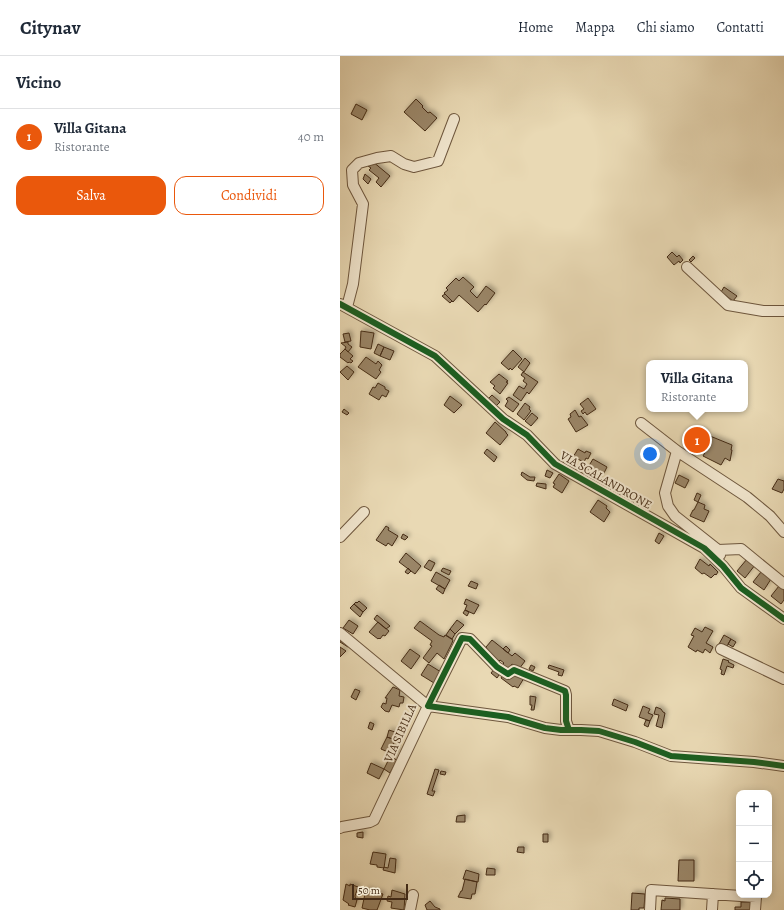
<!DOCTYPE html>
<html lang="it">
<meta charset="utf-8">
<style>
body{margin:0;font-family:Alegreya,serif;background:#f2f2f3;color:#1f2937}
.controls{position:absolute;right:12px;bottom:12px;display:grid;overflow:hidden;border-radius:8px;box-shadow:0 2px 10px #0003}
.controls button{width:36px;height:36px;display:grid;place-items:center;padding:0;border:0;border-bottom:1px solid #e0e1e3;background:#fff;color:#1f2937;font:20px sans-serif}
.scale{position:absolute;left:12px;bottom:10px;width:56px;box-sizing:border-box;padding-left:4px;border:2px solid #452c16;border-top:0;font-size:11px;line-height:14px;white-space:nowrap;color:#452c16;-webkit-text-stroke:3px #f1e6ce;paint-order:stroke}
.you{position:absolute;left:310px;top:398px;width:14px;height:14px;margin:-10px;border:3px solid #fff;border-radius:50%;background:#1a73e8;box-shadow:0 0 0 6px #1a73e833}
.badge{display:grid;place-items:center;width:26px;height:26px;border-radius:50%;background:#ea580c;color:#fff;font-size:13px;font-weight:700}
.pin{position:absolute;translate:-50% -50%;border:2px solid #fff;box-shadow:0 1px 4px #0006}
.popup{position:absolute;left:306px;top:304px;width:102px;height:52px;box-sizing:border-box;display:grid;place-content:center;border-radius:8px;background:#fff;filter:drop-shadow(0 1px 3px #0005);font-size:13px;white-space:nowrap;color:#747a83}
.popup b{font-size:15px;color:#1f2937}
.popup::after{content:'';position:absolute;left:50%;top:100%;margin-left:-8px;border:8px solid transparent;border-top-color:#fff}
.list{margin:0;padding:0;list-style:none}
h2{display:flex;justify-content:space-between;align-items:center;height:52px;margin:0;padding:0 16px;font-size:17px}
h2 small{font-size:13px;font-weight:400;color:#747a83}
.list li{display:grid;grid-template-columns:26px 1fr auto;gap:12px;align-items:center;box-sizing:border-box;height:56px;padding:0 16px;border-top:1px solid #e0e1e3}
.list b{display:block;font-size:15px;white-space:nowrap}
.list p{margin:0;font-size:13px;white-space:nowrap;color:#747a83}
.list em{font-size:13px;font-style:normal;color:#747a83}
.actions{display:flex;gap:8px;padding:12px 16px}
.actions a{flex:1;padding:9px 0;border:1px solid #ea580c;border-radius:12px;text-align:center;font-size:14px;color:#ea580c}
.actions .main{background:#ea580c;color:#fff}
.icon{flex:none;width:22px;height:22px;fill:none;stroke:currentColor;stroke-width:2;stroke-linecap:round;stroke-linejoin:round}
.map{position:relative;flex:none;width:444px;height:854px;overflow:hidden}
header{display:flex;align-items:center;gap:24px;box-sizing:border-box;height:56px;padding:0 20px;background:#fff;border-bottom:1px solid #e0e1e3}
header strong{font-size:19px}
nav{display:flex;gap:22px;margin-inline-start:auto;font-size:14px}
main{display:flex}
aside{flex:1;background:#fff}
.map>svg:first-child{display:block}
.building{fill:#9a8668;stroke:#452c16;filter:url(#shadow)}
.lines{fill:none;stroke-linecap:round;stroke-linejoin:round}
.minor-casing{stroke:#6e573e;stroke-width:12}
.minor{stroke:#f1e6ce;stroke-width:10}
.cycleway-casing{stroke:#f1e6ce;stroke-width:8}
.cycleway{stroke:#1b5e20;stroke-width:6}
.labels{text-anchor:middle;stroke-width:4;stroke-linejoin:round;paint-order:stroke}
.street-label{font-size:12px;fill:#452c16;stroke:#f1e6ce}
</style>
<header>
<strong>Citynav</strong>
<nav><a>Home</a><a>Mappa</a><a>Chi siamo</a><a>Contatti</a></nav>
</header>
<main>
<aside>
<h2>Vicino<small></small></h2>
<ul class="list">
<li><span class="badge">1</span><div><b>Villa Gitana</b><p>Ristorante</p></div><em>40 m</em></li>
</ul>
<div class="actions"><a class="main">Salva</a><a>Condividi</a></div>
</aside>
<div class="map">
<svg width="444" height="854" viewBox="0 0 444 854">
<defs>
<filter id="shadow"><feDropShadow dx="2.5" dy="-2.5" stdDeviation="2" flood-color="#0004"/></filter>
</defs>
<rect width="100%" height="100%" fill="#e9d9b4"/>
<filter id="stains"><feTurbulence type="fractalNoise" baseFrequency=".005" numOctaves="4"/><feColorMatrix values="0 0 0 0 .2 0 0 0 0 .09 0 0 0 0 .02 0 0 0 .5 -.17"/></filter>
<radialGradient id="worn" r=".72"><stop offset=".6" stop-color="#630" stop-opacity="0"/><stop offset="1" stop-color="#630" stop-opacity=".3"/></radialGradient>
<path class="building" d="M76 43 83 50 82 51 88 57 90 56 97 62 85 75 64 56Z
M16 48 27 54 22 64 11 58Z
M32 105 50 120 41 131 36 126 39 122 29 114 31 112 28 110Z
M25 118 31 123 28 128 23 123Z
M332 196 337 201 339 199 343 204 340 207 339 205 334 209 327 201Z
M353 200 355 202 351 206 349 204Z
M123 221 134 231 130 235 137 242 146 230 155 237 146 249 145 248 138 256 119 239 113 246 104 237 108 234 106 232 116 222 119 225Z
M384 231 397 240 393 245 381 236Z
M105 238 112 245 110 247 102 240Z
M21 275 34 277 31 293 20 291Z
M9 277 11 285 5 286 3 278Z
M8 286V288L12 291 8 296 5 293 6 291 1 287Z
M38 288 44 291 40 300 34 297Z
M44 291 54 295 50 304 40 300Z
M5 293 13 300 10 303 13 305 11 307 9 306 8 307 0 301V298Z
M173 294 182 303 172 314 170 312 169 314 161 307Z
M26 301 36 308 38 305 42 309 39 314 41 316 36 323 18 311Z
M185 302 190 307 184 316 178 311Z
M7 310 14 316 8 324 0 316Z
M183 316 198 326 189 338 187 336 181 345 173 339 179 330 184 333 187 328 183 325 185 322 181 319Z
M159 318 168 325 166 326 168 327 160 338 153 332 155 330 150 326Z
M38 327 45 331V333L49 335 46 341 42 339 39 344 29 338 33 331 35 332Z
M152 339 160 346 156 350 148 343Z
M110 340 122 349 114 357 104 349Z
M169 341 179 348 173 356 165 350 168 345 166 343Z
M248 342 256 353 247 359 245 356 243 358 241 355 244 353 240 348Z
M185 347 190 351 189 353 191 355 184 364 177 358Z
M4 353 9 357 7 359 2 356Z
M235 354 239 361 241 360 248 369 236 376 228 363 231 361 230 358Z
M192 357 198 362 191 370 185 365Z
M155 366 166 376V377L168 379 160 389 146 377Z
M358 374 367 378 358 393 349 388Z
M370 380 392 389 391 394H392L390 405 385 402 381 409 363 400 368 391 365 389Z
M147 393 157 401 154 406 144 397Z
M238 393 245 397 246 395 251 397 248 403 246 402 244 406 233 401Z
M253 403 267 411 263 419 260 418 256 425 251 423 254 417 247 413Z
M207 414 213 417 210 422 205 420Z
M182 416 190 421H195L194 425 187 424 181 419Z
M219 418 229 425 222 437 213 431 215 428 213 427Z
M339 419 349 424 345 432 335 427Z
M438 423 444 425V433L442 437 432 433Z
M197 427 206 428V433L196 430Z
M357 437 361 439 358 446 354 444Z
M258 444 267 450 266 452 270 456 264 466 250 456Z
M358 446 365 449 364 453 369 455 364 466 350 460 353 454H354Z
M46 470 49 472 48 474 58 480 52 490 48 487 46 490 36 484Z
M319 477 324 480 319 488 315 485Z
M63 478 68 481 65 484 61 482Z
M66 497 81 510 75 518 59 506Z
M360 503 369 510 370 508 378 516 376 519 375 518 371 522 364 517 362 518 355 512Z
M407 503 415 509 405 522 397 515Z
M89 504 95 507 91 515 84 511Z
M68 512 71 515 68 518 65 516Z
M103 512 111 515 109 519 101 515Z
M96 516 110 524 105 533 91 525Z
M421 516 431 523 424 534 413 526Z
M131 525 138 528 136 533 128 530Z
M99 529 105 533 103 538 96 533Z
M439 530 444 533V544L441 548 431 540Z
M126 543 139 549 134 558 125 554 127 549 124 548Z
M19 545 27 552 23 556 14 548 16 546 17 547Z
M14 548 23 556 20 561 10 552Z
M125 554 129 556 127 560 123 557Z
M37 559 50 570 46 573 34 563Z
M9 564 18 570 13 578 3 572Z
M117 564 124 569 115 578 110 573Z
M80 565 99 579 104 581 105 579 113 584 112 587 104 603 97 597 89 607 83 602 92 590 90 589 92 585 74 572Z
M38 566 49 575 45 580 43 579 40 583 39 582 38 583 29 576Z
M365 571 373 575 366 587 373 591 370 597 365 593 363 597 357 594 356 596 348 591 354 580 351 579 355 572 362 576Z
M110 573 115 578 112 583 106 579Z
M384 579 391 583 386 592 379 588Z
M0 580 11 588 8 591 0 586Z
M391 583 396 586 393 591 388 588Z
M152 584 172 600 175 597 185 605 179 613 172 608 166 615 161 610 164 607 160 604 159 605 146 594 147 592 146 591Z
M166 590 170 594 168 597 163 593Z
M0 591 6 595 0 601Z
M70 593 80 600 71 613 61 605Z
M383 603 389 605 388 606 394 609 393 612 387 610 384 619 381 618 382 614 380 613Z
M88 608 101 616 94 627 81 619Z
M191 609 195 611 193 615 189 613Z
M209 609 224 614 222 620 218 619 219 616 208 612Z
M155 612 161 616 157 622 151 617Z
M174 616 184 622 178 632 174 630 173 631 161 622 164 617Z
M53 631 60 634 59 640 64 641 63 647H60L59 651 52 649 49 656 45 655 41 651 43 647 46 648 47 642H45Z
M15 633 20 635 16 644 11 641Z
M190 640 196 641 194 654H191L192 649H190Z
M274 643 288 649 286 655 272 649Z
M303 650 310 653 308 657 313 659 310 665 299 661Z
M316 651 321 653 323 656 325 657 322 672 316 670 319 659 314 658Z
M306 664 310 665 308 671 304 669Z
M30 666 34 668 32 674 28 672Z
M49 674 55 676 53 683 47 681Z
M47 681 55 684 50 697 41 693Z
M53 690 59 693 54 703 48 700Z
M50 701 57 704 50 717 44 713Z
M31 707 44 713 39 723 27 717Z
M95 713 99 714 92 735H95L93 740 87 738Z
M101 715 106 716 105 719 100 718Z
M125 759V766H116L117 760Z
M23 776V782L17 781V777Z
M203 778H208V786H203Z
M178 791H184V797L177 796Z
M33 796 46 798 44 812 37 811V809L30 808Z
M50 802 56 803 55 817 43 814 44 811 48 812Z
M339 804H354V825H338Z
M147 812 155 813V819H146Z
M126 814 139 818 138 826 123 823Z
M125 823 137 826 135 838H132L131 843 118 841 121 835H122Z
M6 828 10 830V828L18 831 15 840 16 844H17L15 851 8 849 9 848 3 844Z
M26 833 43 838 37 854H30L22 852Z
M52 834 65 838 64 854 51 852 52 846 47 845 48 840 51 841Z
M292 837 305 838 304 852H299V854H291Z
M325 842 340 843V854H321L322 844 325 845Z
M90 845 95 851 100 853V854H87L85 849Z
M401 846H412V854H395V851H401Z"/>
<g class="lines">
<g class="minor-casing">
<path id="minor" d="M347 211 388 249 423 255H444
M0 248 95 300 163 363 187 379 215 408 364 492 383 510 401 532 444 563
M7 251 13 228 23 148 13 129 12 114 19 107 37 102 51 100 64 108 74 111 98 105 114 63
M301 367 337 395
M0 481 24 456
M378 494 335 460 328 450 325 437 337 395 407 441 430 460 444 476
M380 499 378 494 401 493 444 528
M0 577 88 650 34 764 30 766 2 771 0 772
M381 593 444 623
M229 674 226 665V639L225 635 174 614 168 618 157 611 130 583 122 582 88 650 168 661 205 672 221 674H241L259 675 295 686 331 700 414 706 444 710
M70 854 73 839
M310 854 311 834 416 841 415 854
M372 854 373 838"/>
</g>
<use href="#minor" class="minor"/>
<g class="cycleway-casing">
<path id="cycleway" d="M0 248 95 300 163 363 187 379 215 408 364 492 383 510 401 532 444 563
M229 674 226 665V639L225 635 174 614 168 618 157 611 130 583 122 582 88 650 168 661 205 672 221 674H241L259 675 295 686 331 700 414 706 444 710"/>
</g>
<use href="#cycleway" class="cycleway"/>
</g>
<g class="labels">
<g class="street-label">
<text transform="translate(266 424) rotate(30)" y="4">VIA SCALANDRONE</text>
<text transform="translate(60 677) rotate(-66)" y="4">VIA SIBILLA</text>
</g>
</g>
<rect width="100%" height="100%" filter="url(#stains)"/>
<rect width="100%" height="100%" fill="url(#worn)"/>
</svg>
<div class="controls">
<button>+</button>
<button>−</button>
<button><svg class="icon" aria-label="locate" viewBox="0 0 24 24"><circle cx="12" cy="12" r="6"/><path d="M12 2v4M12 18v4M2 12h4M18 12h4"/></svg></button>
</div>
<div class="scale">50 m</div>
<div class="you"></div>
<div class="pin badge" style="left:357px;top:384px">1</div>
<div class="popup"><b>Villa Gitana</b>Ristorante</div>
</div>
</main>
